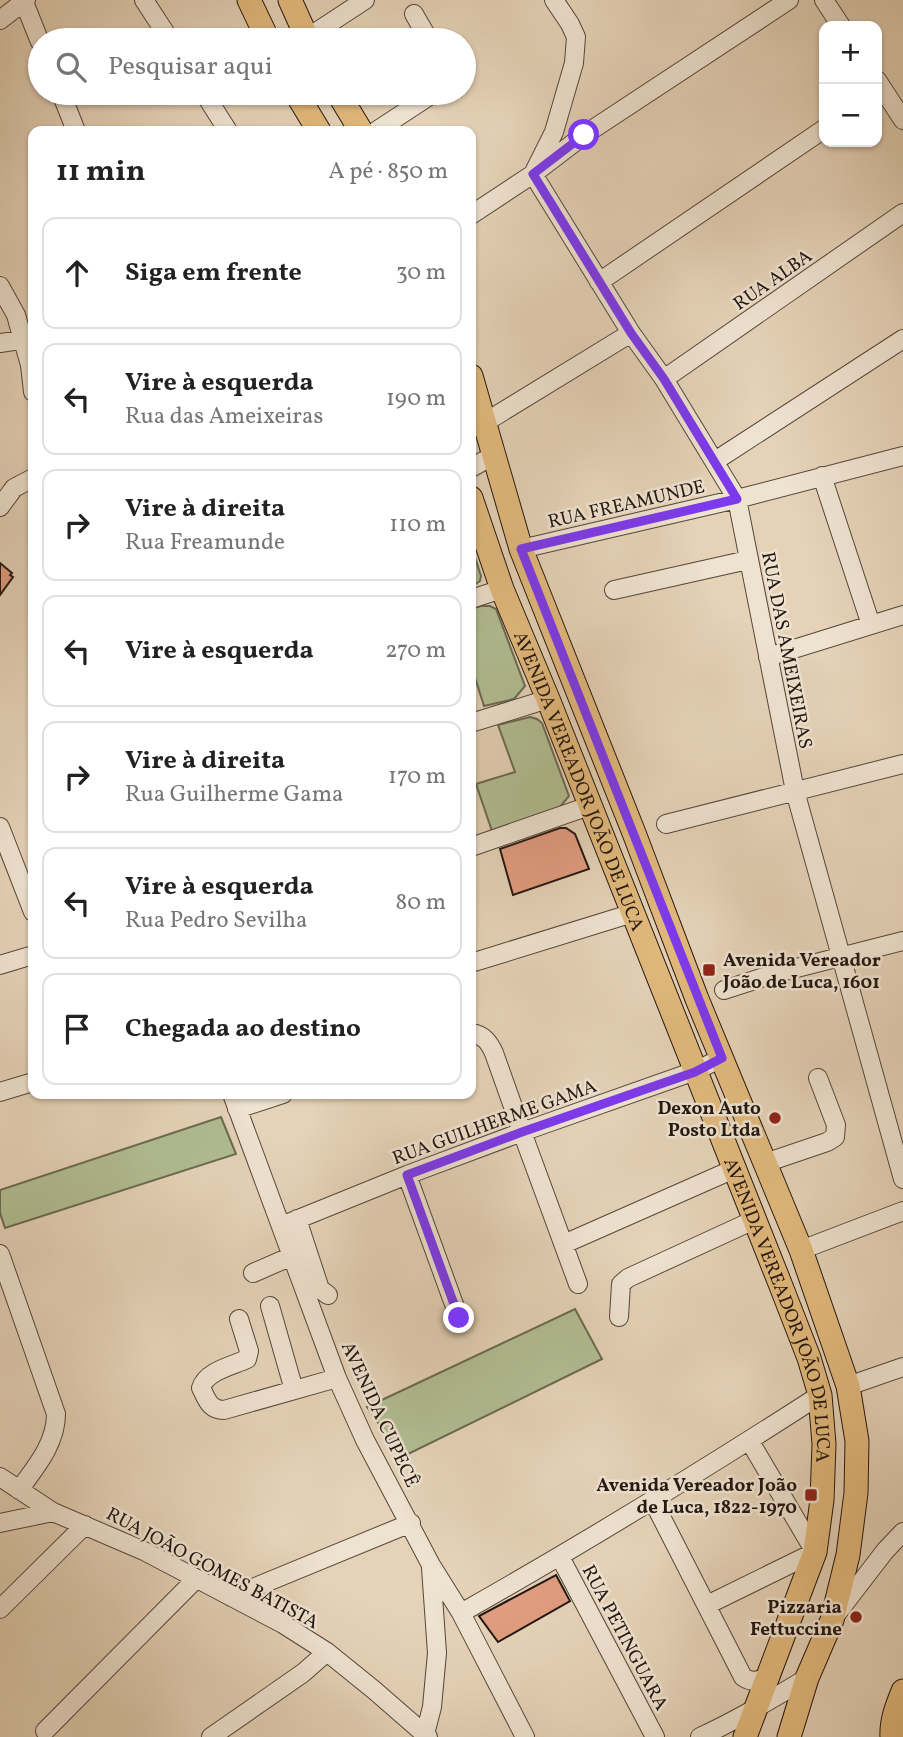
<!DOCTYPE html>
<html lang="pt">
<meta charset="utf-8">
<style>
body{margin:0;font-family:Vollkorn,serif;background:#f2f2f2;color:#222}
.controls{position:absolute;right:21px;top:21px;display:grid;overflow:hidden;border-radius:14px;box-shadow:0 2px 5px #0004}
.controls button{width:63px;height:63px;display:grid;place-items:center;padding:0;border:0;border-bottom:2px solid #e0e0e0;background:#fff;color:#222;font:35px sans-serif}
.stop{position:absolute;width:21px;height:21px;margin:-16px;border:5px solid #7c3aed;border-radius:50%;background:#fff}
.stop.end{background:#7c3aed;border-color:#fff;box-shadow:0 2px 7px #0008}
.list{margin:0;padding:0;list-style:none}
h2{display:flex;justify-content:space-between;align-items:center;height:91px;margin:0;padding:0 28px;font-size:30px}
h2 small{font-size:23px;font-weight:400;color:#767676}
.list li{display:grid;grid-template-columns:46px 1fr auto;gap:21px;align-items:center;box-sizing:border-box;height:112px;margin:0 14px 14px;padding:0 14px;border:2px solid #e0e0e0;border-radius:14px}
.list b{display:block;font-size:26px;white-space:nowrap}
.list p{margin:0;font-size:23px;white-space:nowrap;color:#767676}
.list em{font-size:23px;font-style:normal;color:#767676}
.icon{flex:none;width:38px;height:38px;fill:none;stroke:currentColor;stroke-width:2;stroke-linecap:round;stroke-linejoin:round}
.map{position:relative;flex:none;width:903px;height:1737px;overflow:hidden}
.search{position:absolute;background:#fff;box-shadow:0 2px 5px #0004;left:28px;top:28px;width:448px;height:77px;display:flex;align-items:center;gap:18px;box-sizing:border-box;padding:0 24px;border-radius:38px;color:#767676;font-size:26px}
.panel{position:absolute;background:#fff;box-shadow:0 2px 5px #0004;left:28px;top:126px;width:448px;height:973px;border-radius:14px}
.map>svg:first-child{display:block}
.green{fill:#b1bd92;stroke:#6a6a52;stroke-width:2}
.building{fill:#e09c7f;stroke:#231711;stroke-width:2}
.lines{fill:none;stroke-linecap:round;stroke-linejoin:round}
.minor-casing{stroke:#54463a;stroke-width:20}
.major-casing{stroke:#231711;stroke-width:25}
.minor{stroke:#eee2d0;stroke-width:18}
.major{stroke:#e2b97c;stroke-width:23}
.route{stroke:#7c3aed;stroke-width:9}
.poi-dot{fill:#8f2418;stroke:#eee2d0;stroke-width:2.5}
.labels{text-anchor:middle;stroke-width:5;stroke-linejoin:round;paint-order:stroke}
.street-label{font-size:19px;fill:#231711;stroke:#eee2d0}
.poi-label{font-size:19px;font-weight:bold;fill:#231711;stroke:#eee2d0;text-anchor:end}
</style>
<div class="map">
<svg width="903" height="1737" viewBox="0 0 903 1737">
<rect width="100%" height="100%" fill="#e5d2b7"/>
<filter id="stains"><feTurbulence type="fractalNoise" baseFrequency=".00286" numOctaves="4"/><feColorMatrix values="0 0 0 0 .2 0 0 0 0 .09 0 0 0 0 .02 0 0 0 .5 -.17"/></filter>
<radialGradient id="worn" r=".72"><stop offset=".6" stop-color="#630" stop-opacity="0"/><stop offset="1" stop-color="#630" stop-opacity=".3"/></radialGradient>
<path class="green" d="M471 545 481 576 480 581 471 587Z
M481 606H490L496 609 525 686 514 699 484 706 471 665V609Z
M530 717 537 719 542 723 569 796 560 807 492 831 476 784 515 772 498 725Z
M221 1117 236 1154 5 1228 0 1213V1190Z
M575 1309 602 1359 402 1457 367 1407Z"/>
<path class="building" d="M0 563 12 573 10 575 13 577 0 595Z
M560 828H566L575 834 589 869 513 895 500 849Z
M556 1575 570 1601 498 1642 479 1616Z"/>
<g class="lines">
<g class="minor-casing">
<path id="minor" d="M144 0 170 40
M554 0 570 24 576 37 574 63 554 132 533 174 631 333 664 379 737 499 795 791 903 1179
M824 0 841 26
M24 2 40 42
M414 14 429 40
M0 20 26 0
M307 38 365 0
M877 80 903 120
M61 93 76 131
M204 93 228 131
M376 131 434 93
M471 215 533 174 584 135 789 0
M599 282 824 129
M0 286 16 315 30 365 33 392
M0 343 33 338
M664 379 903 213
M484 423 631 333
M715 461 903 339
M471 468 494 455
M822 476 871 625
M0 507 14 488 33 478
M521 549 737 499 903 456
M614 590 748 560
M471 599 502 589
M768 657 903 615
M471 723 548 699
M666 824 903 764
M0 827 33 912
M471 847 589 806
M471 963 633 913
M0 965 33 955
M724 990 773 974 903 941
M471 1033C484 1035 489 1042 494 1053L522 1132 578 1284
M0 1092 33 1082
M232 1094 337 1378 365 1440 431 1565 461 1613 525 1737
M237 1109 283 1094
M765 1163 827 1142 835 1137 836 1125 818 1078
M407 1175 459 1318
M297 1219 320 1289 328 1295
M281 1226 407 1175 522 1132 695 1071 722 1058
M564 1244 734 1169
M801 1250 903 1211
M0 1254 56 1414C56 1444 35 1468 19 1490
M253 1273 292 1256
M270 1306 294 1390
M619 1317 621 1284 628 1278 754 1220
M239 1319 249 1351 247 1359C232 1366 206 1371 201 1388 207 1399 209 1410 224 1410L337 1378
M848 1386 903 1367
M0 1477 53 1512 144 1551 283 1624 327 1652 374 1690 428 1737
M653 1501 743 1677C752 1683 758 1681 768 1676
M0 1523 53 1512
M560 1557 655 1737
M231 1597 411 1523
M707 1605 815 1552 749 1440
M0 1609 85 1525
M461 1613C583 1544 702 1471 820 1395
M835 1616 885 1551 903 1532
M45 1731 196 1579
M425 1734 432 1707 437 1653 431 1568
M211 1737 303 1673 327 1652
M700 1737C737 1720 772 1699 807 1678"/>
</g>
<g class="major-casing">
<g id="major">
<path d="M249 0 268 40"/>
<path d="M290 0 308 40"/>
<path d="M296 93 319 131"/>
<path d="M338 93 361 131"/>
<path d="M471 376 521 549 634 833 697 999 801 1250 848 1386 857 1441 856 1493 848 1555 832 1620 807 1678 789 1737"/>
<path id="s1" d="M471 498 502 589 548 699 781 1286 809 1358 820 1395 824 1444 822 1500 815 1552 745 1737"/>
<path d="M892 1737C891 1721 897 1706 903 1691"/>
</g>
</g>
<use href="#minor" class="minor"/>
<use href="#major" class="major"/>
</g>
<g class="lines">
<path class="route" d="M459 1318 407 1175 522 1132 695 1072 722 1058 521 549 737 499 664 379 631 333 533 174 584 135"/>
</g>
<g class="poi-dot">
<rect x="702" y="963" width="14" height="14" rx="3.5"/>
<circle cx="775" cy="1118" r="7"/>
<rect x="804" y="1488" width="14" height="14" rx="3.5"/>
<circle cx="856" cy="1617" r="7"/>
</g>
<g class="labels">
<g class="street-label">
<text transform="translate(772 279) rotate(-35)" y="7">RUA ALBA</text>
<text transform="translate(626 503) rotate(-13)" y="7">RUA FREAMUNDE</text>
<text transform="translate(788 650) rotate(79)" y="7">RUA DAS AMEIXEIRAS</text>
<text dy="7" stroke="none"><textPath href="#s1" startOffset="303">AVENIDA VEREADOR JOÃO DE LUCA</textPath></text>
<text transform="translate(494 1121) rotate(-20)" y="7">RUA GUILHERME GAMA</text>
<text dy="7" stroke="none"><textPath href="#s1" startOffset="870">AVENIDA VEREADOR JOÃO DE LUCA</textPath></text>
<text transform="translate(381 1414) rotate(65)" y="7">AVENIDA CUPECÊ</text>
<text transform="translate(213 1567) rotate(28)" y="7">RUA JOÃO GOMES BATISTA</text>
<text transform="translate(626 1637) rotate(62)" y="7">RUA PETINGUARA</text>
</g>
<g class="poi-label">
<text x="723" y="966" text-anchor="start">Avenida Vereador<tspan x="723" dy="22">João de Luca, 1601</tspan></text>
<text x="761" y="1114">Dexon Auto<tspan x="761" dy="22">Posto Ltda</tspan></text>
<text x="797" y="1491">Avenida Vereador João<tspan x="797" dy="22">de Luca, 1822-1970</tspan></text>
<text x="842" y="1613">Pizzaria<tspan x="842" dy="22">Fettuccine</tspan></text>
</g>
</g>
<rect width="100%" height="100%" filter="url(#stains)"/>
<rect width="100%" height="100%" fill="url(#worn)"/>
</svg>
<div class="controls">
<button>+</button>
<button>−</button>
</div>
<div class="stop" style="left:584px;top:135px"></div>
<div class="stop end" style="left:459px;top:1318px"></div>
<div class="search"><svg class="icon" aria-label="search" viewBox="0 0 24 24"><circle cx="10" cy="10" r="6"/><path d="M15 15l6 6"/></svg>Pesquisar aqui</div>
<section class="panel">
<h2>11 min<small>A pé · 850 m</small></h2>
<ul class="list">
<li><svg class="icon" aria-label="ahead" viewBox="0 0 24 24"><path d="M12 20V5M6 11l6-6 6 6"/></svg><div><b>Siga em frente</b></div><em>30 m</em></li>
<li><svg class="icon" aria-label="left" viewBox="0 0 24 24"><path d="M17 20v-9H6M10 6l-5 5 5 5"/></svg><div><b>Vire à esquerda</b><p>Rua das Ameixeiras</p></div><em>190 m</em></li>
<li><svg class="icon" aria-label="right" viewBox="0 0 24 24"><path d="M7 20v-9h11M14 6l5 5-5 5"/></svg><div><b>Vire à direita</b><p>Rua Freamunde</p></div><em>110 m</em></li>
<li><svg class="icon" aria-label="left" viewBox="0 0 24 24"><path d="M17 20v-9H6M10 6l-5 5 5 5"/></svg><div><b>Vire à esquerda</b></div><em>270 m</em></li>
<li><svg class="icon" aria-label="right" viewBox="0 0 24 24"><path d="M7 20v-9h11M14 6l5 5-5 5"/></svg><div><b>Vire à direita</b><p>Rua Guilherme Gama</p></div><em>170 m</em></li>
<li><svg class="icon" aria-label="left" viewBox="0 0 24 24"><path d="M17 20v-9H6M10 6l-5 5 5 5"/></svg><div><b>Vire à esquerda</b><p>Rua Pedro Sevilha</p></div><em>80 m</em></li>
<li><svg class="icon" aria-label="arrive" viewBox="0 0 24 24"><path d="M6 21V4h12l-3 4 3 4H6"/></svg><div><b>Chegada ao destino</b></div></li>
</ul>
</section>
</div>
